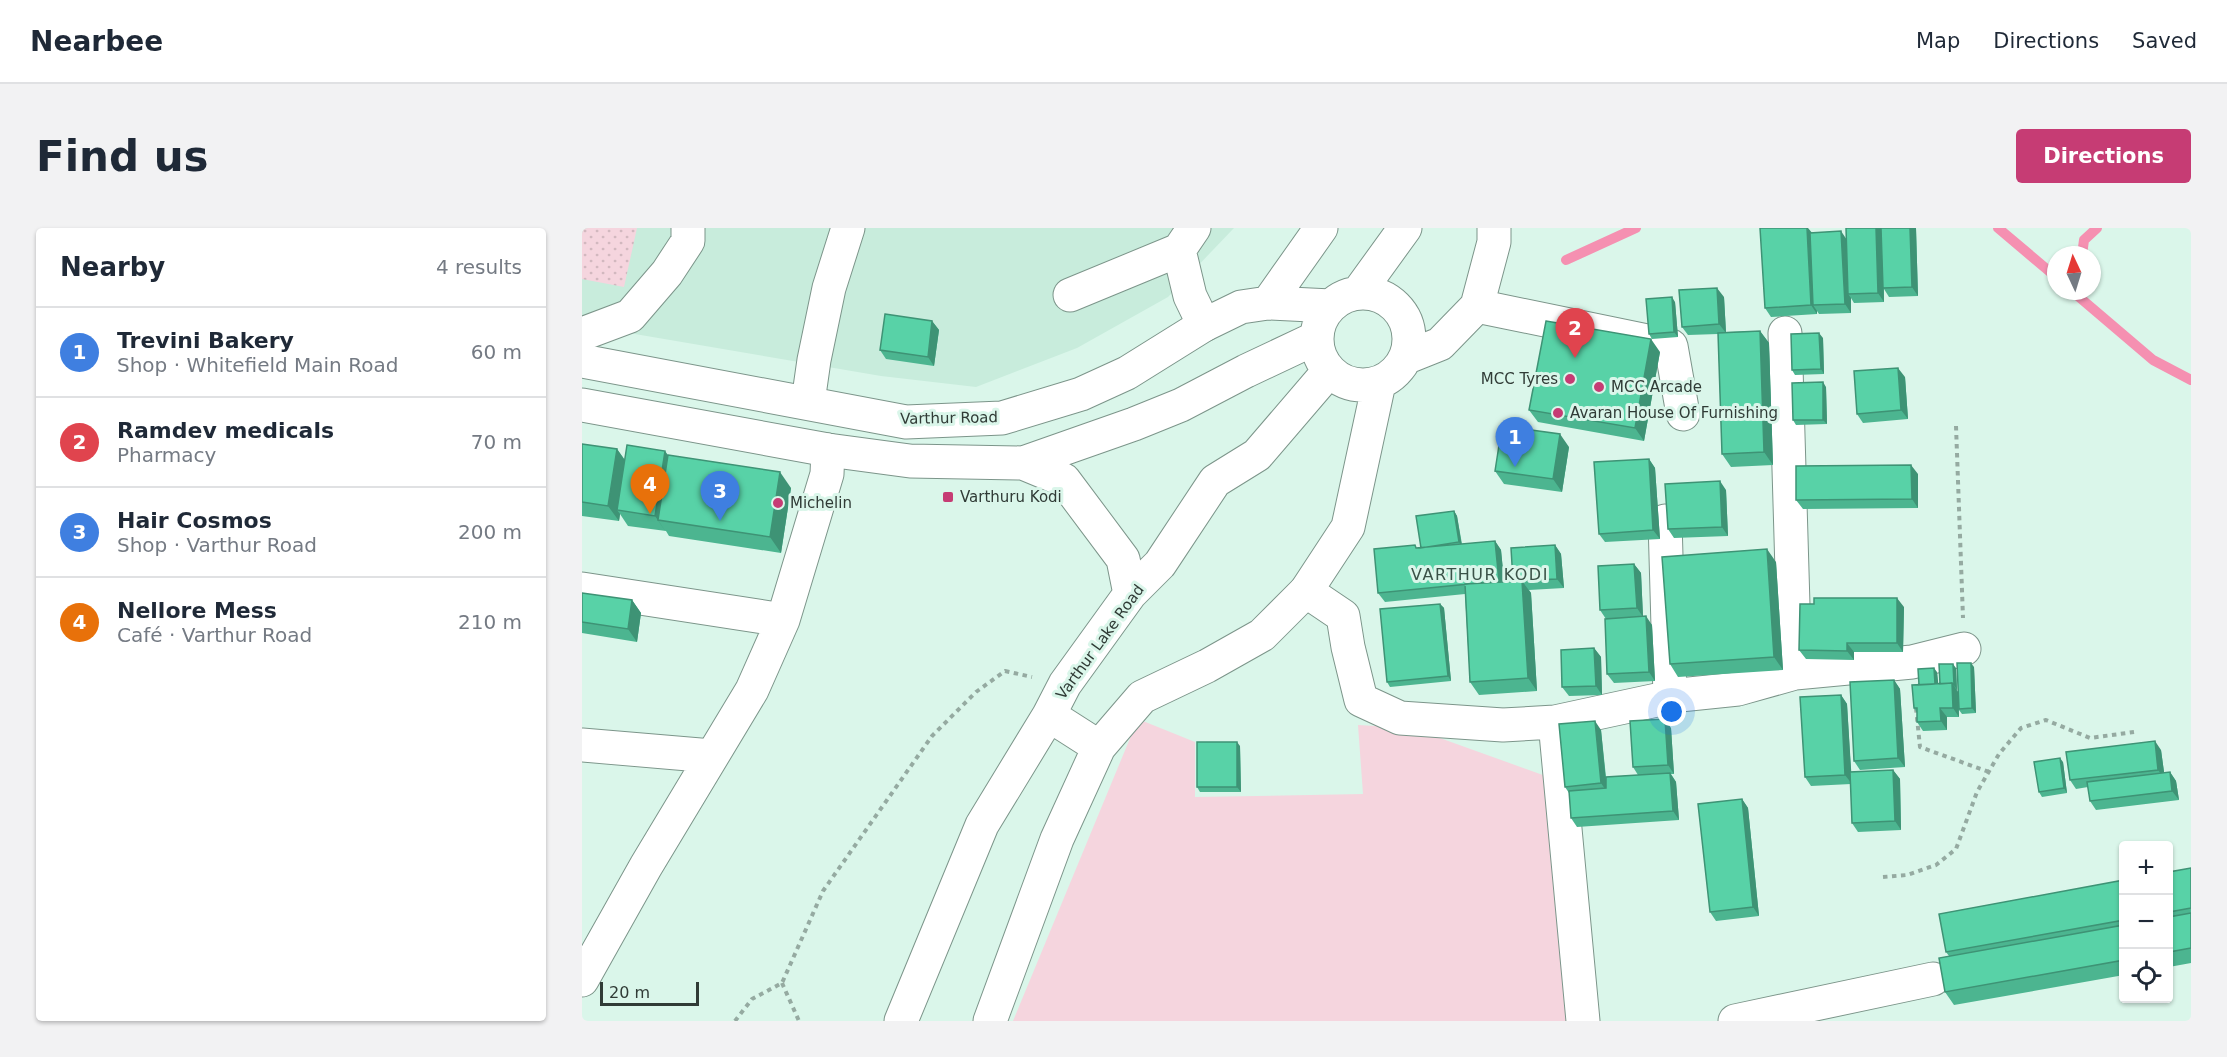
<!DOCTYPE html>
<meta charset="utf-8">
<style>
body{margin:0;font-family:"DejaVu Sans",sans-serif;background:#f2f2f3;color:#1f2937}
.controls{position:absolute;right:18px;bottom:18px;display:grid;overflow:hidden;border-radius:6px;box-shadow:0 2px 4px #0004}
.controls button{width:54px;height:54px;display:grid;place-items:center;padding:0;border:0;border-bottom:2px solid #e0e1e3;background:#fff;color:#1f2937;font:30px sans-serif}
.compass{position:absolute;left:1465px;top:18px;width:54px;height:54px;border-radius:50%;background:#fff;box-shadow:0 2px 4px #0004;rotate:356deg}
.scale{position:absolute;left:18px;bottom:15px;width:99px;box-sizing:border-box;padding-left:6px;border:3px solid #303b36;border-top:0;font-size:16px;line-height:21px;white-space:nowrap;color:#303b36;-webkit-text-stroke:4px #daf6ea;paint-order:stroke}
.you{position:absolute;left:1090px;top:484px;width:21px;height:21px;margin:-15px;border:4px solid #fff;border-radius:50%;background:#1a73e8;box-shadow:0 0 0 9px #1a73e833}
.badge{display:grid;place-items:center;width:39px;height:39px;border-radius:50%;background:#c63c74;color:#fff;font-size:20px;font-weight:700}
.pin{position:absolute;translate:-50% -50px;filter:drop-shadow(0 2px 3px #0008)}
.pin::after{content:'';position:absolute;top:32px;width:21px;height:18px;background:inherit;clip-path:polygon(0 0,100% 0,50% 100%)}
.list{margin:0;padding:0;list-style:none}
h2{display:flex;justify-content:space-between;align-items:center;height:78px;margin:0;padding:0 24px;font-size:26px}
h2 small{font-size:20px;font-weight:400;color:#747a83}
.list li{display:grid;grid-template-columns:39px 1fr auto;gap:18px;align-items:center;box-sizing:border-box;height:90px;padding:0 24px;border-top:2px solid #e0e1e3}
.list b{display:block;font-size:22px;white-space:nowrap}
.list p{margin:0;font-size:20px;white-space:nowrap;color:#747a83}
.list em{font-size:20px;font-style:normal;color:#747a83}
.icon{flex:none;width:33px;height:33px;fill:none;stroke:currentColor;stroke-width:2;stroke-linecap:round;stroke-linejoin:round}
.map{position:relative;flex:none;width:1609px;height:793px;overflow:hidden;border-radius:6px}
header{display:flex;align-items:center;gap:36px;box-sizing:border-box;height:84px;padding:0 30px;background:#fff;border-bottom:2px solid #e0e1e3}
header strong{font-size:28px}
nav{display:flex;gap:33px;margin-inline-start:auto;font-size:21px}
.intro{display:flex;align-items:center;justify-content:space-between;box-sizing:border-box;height:144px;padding:0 36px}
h1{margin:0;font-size:42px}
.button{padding:15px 27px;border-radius:6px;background:#c63c74;color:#fff;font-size:21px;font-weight:700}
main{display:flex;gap:36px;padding:0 36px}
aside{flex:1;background:#fff;border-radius:6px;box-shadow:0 2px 4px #0004}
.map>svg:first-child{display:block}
.built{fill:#c8ecdc}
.grass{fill:#f5d5de}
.park{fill:url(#park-dots)}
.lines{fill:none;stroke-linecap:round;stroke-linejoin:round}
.stream{stroke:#f590b1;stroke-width:10}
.minor-casing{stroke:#7c958a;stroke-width:35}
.major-casing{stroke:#7c958a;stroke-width:35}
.path{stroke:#95aaa1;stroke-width:4;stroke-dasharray:4.5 4.5;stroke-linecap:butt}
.minor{stroke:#fff;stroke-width:33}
.major{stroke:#fff;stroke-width:33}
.wall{fill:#4cb590}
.shaded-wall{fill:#3e9375}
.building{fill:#58d2a7;stroke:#3e9375;stroke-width:1.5}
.poi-dot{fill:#c63c74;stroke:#daf6ea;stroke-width:2}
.labels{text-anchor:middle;stroke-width:6;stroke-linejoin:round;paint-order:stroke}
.poi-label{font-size:15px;fill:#303b36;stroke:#daf6ea;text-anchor:start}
.street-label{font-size:15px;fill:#303b36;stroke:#daf6ea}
.neighbourhood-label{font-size:16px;letter-spacing:1.5px;fill:#3a5248;stroke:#daf6ea}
</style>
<header>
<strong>Nearbee</strong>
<nav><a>Map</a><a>Directions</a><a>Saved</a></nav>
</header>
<div class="intro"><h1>Find us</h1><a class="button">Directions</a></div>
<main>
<aside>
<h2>Nearby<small>4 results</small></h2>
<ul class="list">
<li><span class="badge" style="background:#3f7fe0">1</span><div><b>Trevini Bakery</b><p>Shop · Whitefield Main Road</p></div><em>60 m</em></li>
<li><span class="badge" style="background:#e0444e">2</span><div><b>Ramdev medicals</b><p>Pharmacy</p></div><em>70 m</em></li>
<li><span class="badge" style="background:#3f7fe0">3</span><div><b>Hair Cosmos</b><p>Shop · Varthur Road</p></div><em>200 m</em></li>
<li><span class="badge" style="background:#e8710a">4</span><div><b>Nellore Mess</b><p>Café · Varthur Road</p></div><em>210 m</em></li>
</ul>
</aside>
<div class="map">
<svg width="1609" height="793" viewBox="0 0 1609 793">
<defs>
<pattern id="park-dots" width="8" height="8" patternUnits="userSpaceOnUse" patternTransform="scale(1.5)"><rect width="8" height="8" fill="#f5d5de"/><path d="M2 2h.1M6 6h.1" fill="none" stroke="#d2b8bf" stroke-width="1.8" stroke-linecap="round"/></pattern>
</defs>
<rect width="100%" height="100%" fill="#daf6ea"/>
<path class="built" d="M0 0H652L586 69 495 120 394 159 299 148 0 97Z"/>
<path class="grass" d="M556 491 613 514V569L781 566 776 497 830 500 972 551 984 793H431Z"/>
<path class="park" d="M0 0H55L42 59 0 51Z"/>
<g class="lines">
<path class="stream" d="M1416 0 1474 49
M1500 27 1502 12 1515 0
M984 32 1054 0
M1490 63 1571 132 1609 152"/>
<g class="minor-casing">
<path id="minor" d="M597 22 608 68 622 97
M488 67 597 22 612 0
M895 78 1089 118 1101 186
M1203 105 1213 445
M0 106 48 88 85 45 106 13V0
M226 174 232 132 247 60 266 0
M1083 293 1088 469
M0 361 201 392
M724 363 761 388 766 419 779 472 818 490 921 497 973 494 1098 467 1156 461 1213 445 1330 434 1382 421
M973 494 1001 793
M0 517 130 528
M0 752 64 638 170 462 201 392 245 246 246 222
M1153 793 1351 751"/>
</g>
<g class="major-casing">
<path id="major" d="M776 65 823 0
M735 111a46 46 0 1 1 92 0a46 46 0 1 1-92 0Z
M686 75 739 0
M823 130 858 116 895 78 912 14V0
M0 133 324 194 420 190 499 166 545 145 622 97 659 79 686 75 749 78
M0 177 246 222 328 233 441 235 552 196 599 177 664 143 734 110
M441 235 482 252 541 331 548 366
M467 487 517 519
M319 793 400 597 467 487 483 456 548 366 578 336 633 253 675 227 747 143
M408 793 475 611 517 519 560 469 625 438 680 407 724 363 766 299 797 155"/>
</g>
<path class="path" d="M1374 198 1381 390
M1334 480 1338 519 1407 544
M1301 649 1325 647 1354 637 1374 621 1395 564 1417 526 1439 500 1464 492 1508 510 1552 504
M200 755 217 793
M153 793 170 771 200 755 241 663 350 508 394 464 423 443 450 449"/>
<use href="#minor" class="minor"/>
<use href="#major" class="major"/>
</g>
<path class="wall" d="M1264 0H1334L1336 68 1307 69 1302 61V74L1272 75 1269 70V85L1237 86 1235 83V86L1189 89 1183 80 1230 5 1264 11Z
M1142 69 1144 104 1178 103 1187 115 1191 237 1149 239 1140 226 1136 106 1106 107 1100 99Z
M1093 74 1096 109 1070 111 1067 106Z
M350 93 357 102 352 138 304 131 298 122Z
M1241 110 1242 146 1213 147 1210 142Z
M1078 124 1062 213 956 194 947 182Z
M1323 149 1326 191 1281 195 1275 186Z
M1244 159 1245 196 1214 197 1211 192Z
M0 216 35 221 43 232 86 228 209 260 199 325 87 308 84 303 46 298 38 286 37 293 0 288Z
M987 219 980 264 922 256 913 243Z
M1067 231 1073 240 1078 311 1023 314 1017 306Z
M1336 246V280L1221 281 1214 272Z
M1144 262 1146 308 1092 310 1086 301Z
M872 283 875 288 880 316 913 313 919 322 922 354 931 353 973 317 979 326 982 360 947 362 949 365 955 463 897 467 888 454 883 366 803 374 796 365 836 320H839Z
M1194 334 1201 442 1096 449 1088 436Z
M1052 336 1059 345 1061 388 1070 397 1073 453 1032 455 1025 446 1024 391 1018 382Z
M0 365 50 372 59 385 55 414 0 405Z
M858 376 862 380 869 453 808 459 805 454Z
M1322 379 1321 424H1272V432L1224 431 1217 422Z
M1012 420 1019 429 1020 467 987 468 980 459Z
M1392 439 1394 485 1380 486 1377 482V489H1365V502L1341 503 1335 494V485L1332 480 1337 457 1355 444 1356 456H1358L1374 440 1375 462H1374L1376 464Z
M1312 452 1318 461 1323 539 1278 542 1272 533Z
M1259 467 1265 476 1269 544 1311 542 1318 551 1319 602 1276 604 1270 595 1269 556 1229 558 1223 549Z
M1089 500 1092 546H1089L1094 554 1097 592 995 599 989 590 987 565 983 559 1019 502 1024 549 1056 547 1051 539Z
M658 518 659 564H618L615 559Z
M1579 522 1582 544H1588L1594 553 1597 572 1514 582 1508 573 1506 559 1494 561 1488 552Z
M1481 534 1485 565 1460 569 1457 564Z
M1160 571 1166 580 1177 688 1134 693 1128 684Z
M1609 640V735L1587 739V644Z
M1542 652V747L1372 777 1363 764 1367 728 1364 724Z"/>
<path class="shaded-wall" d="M1225 0H1226L1231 6V77L1235 83V86L1229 77Z
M1294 0H1300L1302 74 1296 65Z
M1328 0H1334L1336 68 1330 59Z
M1259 3 1265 12 1266 66 1269 70V85L1263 76Z
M1135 60 1142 69 1144 105 1137 96Z
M1090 69 1093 74 1096 109 1092 104Z
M350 93 357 102 352 138 346 129Z
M1178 103 1187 115 1191 237 1182 224Z
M1237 105 1241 110 1242 146 1239 141Z
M1069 111 1078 124 1062 213 1053 200Z
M1316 140 1323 149 1326 191 1319 182Z
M1241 154 1244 159 1245 196 1241 192Z
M978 206 987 219 980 264 971 251Z
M35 221 46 237 35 282 38 286 37 293 26 278Z
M83 223 94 238 76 292 84 304 73 288Z
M1067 231 1073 240 1078 311 1071 302Z
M1329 237 1336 246V280L1330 271Z
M198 244 209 260 199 325 188 309Z
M1138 253 1144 262 1146 308 1140 299Z
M872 283 875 288 880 319 877 314Z
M913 313 919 322 923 362 917 353Z
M973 317 979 326 982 360 975 351Z
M1185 321 1194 334 1201 442 1192 429Z
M1052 336 1059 345 1061 389 1055 380Z
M940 353 949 365 955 463 946 450Z
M1315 370 1322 379 1321 424 1315 415Z
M50 372 59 385 55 414 46 401Z
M858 376 862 380 869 453 866 448Z
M1064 388 1070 397 1073 453 1067 444Z
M1265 415 1272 424V432L1265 423Z
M1012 420 1019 429 1020 467 1014 458Z
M1389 435 1392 439 1394 485 1390 480Z
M1371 436 1374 440 1375 462 1372 457Z
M1352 440 1355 444 1357 462 1353 457Z
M1312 452 1318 461 1323 539 1316 530Z
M1370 455 1376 464 1377 489 1371 480Z
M1259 467 1265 476 1270 556 1263 547Z
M1358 480 1365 489V502L1359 493Z
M1083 491 1089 500 1092 546 1086 537Z
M1013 493 1019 502 1025 564 1019 555Z
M1573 513 1579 522 1583 551 1576 542Z
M655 514 658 518 659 564 655 559Z
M1478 530 1481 534 1485 565 1482 560Z
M1311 542 1318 551 1319 602 1313 593Z
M1588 544 1594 553 1597 572 1590 563Z
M1088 545 1094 554 1097 592 1091 583Z
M1160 571 1166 580 1177 688 1171 679Z"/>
<path class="building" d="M1178 0H1225L1229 77 1183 80Z
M1264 0H1294L1296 65 1266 66Z
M1299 0H1328L1330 59 1301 60Z
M1259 3 1263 76 1231 77 1228 5Z
M1135 60 1137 96 1100 99 1097 62Z
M1090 69 1092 104 1067 106 1064 71Z
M303 86 350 93 346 129 298 122Z
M964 93 1069 111 1053 200 947 182Z
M1178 103 1182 224 1140 226 1136 105Z
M1237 105 1239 141 1210 142 1209 106Z
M1316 140 1319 182 1275 186 1272 143Z
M1241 154V192H1211L1210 155Z
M920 198 978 206 971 251 913 243Z
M0 216 35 221 26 278 0 274Z
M45 217 83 223 73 288 35 282Z
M86 227 198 244 188 309 76 292Z
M1067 231 1071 302 1017 306 1012 234Z
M1329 237 1330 271 1214 272V238Z
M1138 253 1140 299 1086 301 1083 256Z
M872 283 877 314 839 320 834 288Z
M913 313 917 353 796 365 792 321 833 317 834 320Z
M973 317 975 351 931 353 929 320Z
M1185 321 1192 429 1088 436 1080 329Z
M1052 336 1055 380 1018 382 1016 338Z
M940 353 946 450 888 454 883 356Z
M0 365 50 372 46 401 0 394Z
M1232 370H1315V415H1265V423L1217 422 1218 376H1232Z
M858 376 866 448 805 454 798 381Z
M1064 388 1067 444 1025 446 1023 391Z
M1012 420 1014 458 980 459 979 422Z
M1375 435H1389L1390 480 1377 481Z
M1357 436H1371L1372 457 1370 455 1358 456Z
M1352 440 1353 456 1337 457 1336 441Z
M1312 452 1316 530 1272 533 1268 454Z
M1370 455 1371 480H1358L1359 493 1335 494V480H1332L1330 457Z
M1259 467 1263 547 1223 549 1218 469Z
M1083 491 1086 537 1051 539 1048 493Z
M1013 493 1019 555 983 559 977 496Z
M1573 513 1576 542 1488 552 1484 524Z
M615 514H655V559H615Z
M1478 530 1482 560 1457 564 1452 534Z
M1311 542 1313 593 1270 595 1268 544Z
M1588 544 1590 563 1508 573 1505 554Z
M1088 545 1091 583 989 590 987 563 1024 560V549Z
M1160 571 1171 679 1128 684 1116 576Z
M1609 640V680L1587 684V644Z
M1542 652V692L1364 724 1357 686Z
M1609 685V720L1587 724V689Z
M1542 697V732L1363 764 1357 730Z"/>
<g class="poi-dot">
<circle cx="988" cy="151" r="6"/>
<circle cx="1017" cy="159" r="6"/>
<circle cx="976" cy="185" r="6"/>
<rect x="360" y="263" width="12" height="12" rx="3"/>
<circle cx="196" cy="275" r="6"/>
</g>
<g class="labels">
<g class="poi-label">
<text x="976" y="156" text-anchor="end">MCC Tyres</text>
<text x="1029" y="164">MCC Arcade</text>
<text x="988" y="190">Avaran House Of Furnishing</text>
<text x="378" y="274">Varthuru Kodi</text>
<text x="208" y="280">Michelin</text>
</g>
<g class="street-label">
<text transform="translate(367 190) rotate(-1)" y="5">Varthur Road</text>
<text transform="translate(518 414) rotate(-54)" y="5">Varthur Lake Road</text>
</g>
<g class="neighbourhood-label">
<text x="898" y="352">VARTHUR KODI</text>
</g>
</g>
</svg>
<div class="controls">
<button>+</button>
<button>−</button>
<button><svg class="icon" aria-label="locate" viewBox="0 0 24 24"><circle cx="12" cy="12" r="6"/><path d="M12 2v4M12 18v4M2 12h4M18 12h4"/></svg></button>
</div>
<svg class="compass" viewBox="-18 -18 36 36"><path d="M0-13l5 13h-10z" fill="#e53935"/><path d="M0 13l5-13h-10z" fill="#747a83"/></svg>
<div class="scale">20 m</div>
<div class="you"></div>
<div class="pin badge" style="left:933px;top:239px;background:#3f7fe0">1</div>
<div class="pin badge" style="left:993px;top:130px;background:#e0444e">2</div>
<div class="pin badge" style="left:138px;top:293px;background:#3f7fe0">3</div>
<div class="pin badge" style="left:68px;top:286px;background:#e8710a">4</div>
</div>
</main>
